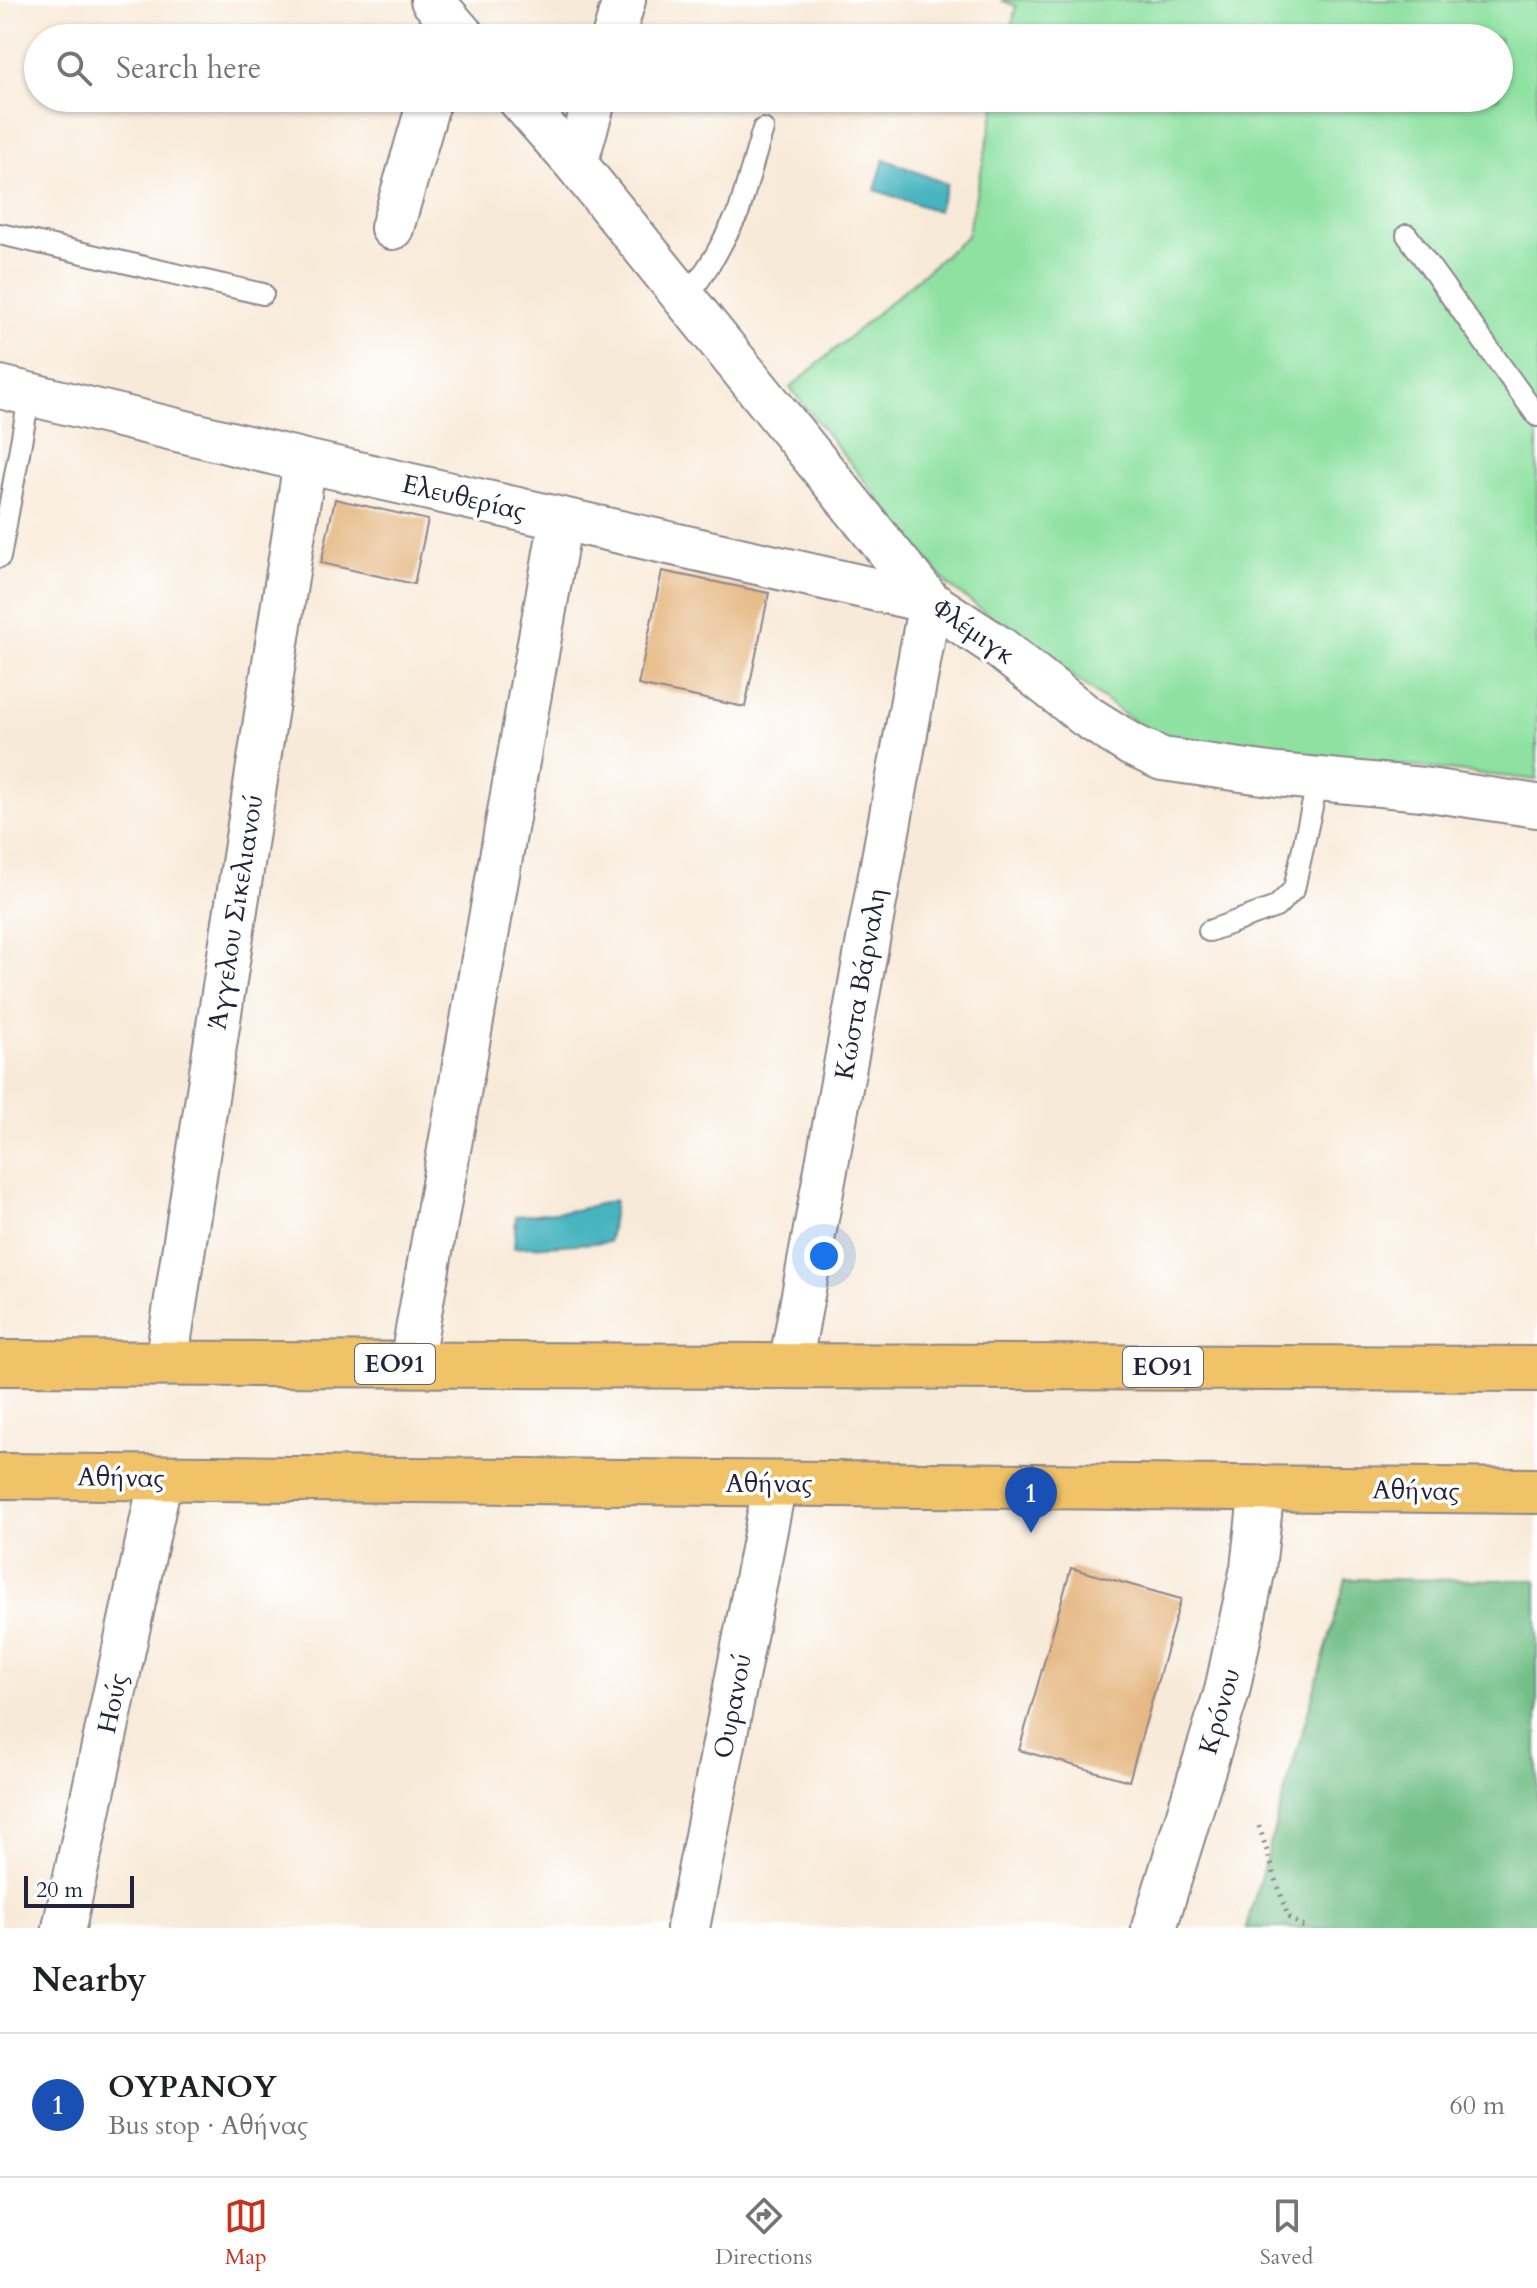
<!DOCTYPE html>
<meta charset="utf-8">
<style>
body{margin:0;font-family:Cardo,serif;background:#f6f6f6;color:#202124}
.scale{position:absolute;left:24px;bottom:20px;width:110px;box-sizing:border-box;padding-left:8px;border:4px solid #22223b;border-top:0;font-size:22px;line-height:28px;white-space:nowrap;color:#22223b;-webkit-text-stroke:6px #fff;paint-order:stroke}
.you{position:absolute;left:824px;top:1256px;width:28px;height:28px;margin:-20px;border:6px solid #fff;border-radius:50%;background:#1a73e8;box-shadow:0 0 0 12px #1a73e833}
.badge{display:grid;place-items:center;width:52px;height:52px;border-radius:50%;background:#c8321e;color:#fff;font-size:26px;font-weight:700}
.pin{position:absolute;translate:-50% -66px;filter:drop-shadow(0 2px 4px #0008)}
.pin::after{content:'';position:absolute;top:42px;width:28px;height:24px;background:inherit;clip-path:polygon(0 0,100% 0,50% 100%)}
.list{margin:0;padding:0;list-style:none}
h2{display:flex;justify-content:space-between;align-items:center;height:104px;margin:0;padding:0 32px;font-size:34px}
h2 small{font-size:26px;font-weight:400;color:#757577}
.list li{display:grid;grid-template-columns:52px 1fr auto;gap:24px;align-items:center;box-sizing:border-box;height:144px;padding:0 32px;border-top:2px solid #e0e0e0}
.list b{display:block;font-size:30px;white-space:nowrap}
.list p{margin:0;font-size:26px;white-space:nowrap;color:#757577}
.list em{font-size:26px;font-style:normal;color:#757577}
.icon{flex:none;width:44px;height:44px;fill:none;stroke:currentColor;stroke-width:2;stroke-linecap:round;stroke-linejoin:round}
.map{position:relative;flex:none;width:1537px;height:1928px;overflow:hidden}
.search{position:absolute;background:#fff;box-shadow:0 2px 6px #0004;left:24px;right:24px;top:24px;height:88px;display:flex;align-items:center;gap:20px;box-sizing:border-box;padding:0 28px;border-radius:44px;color:#757577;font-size:30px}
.sheet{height:248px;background:#fff}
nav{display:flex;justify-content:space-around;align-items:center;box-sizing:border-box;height:112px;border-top:2px solid #e0e0e0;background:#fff;font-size:22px;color:#757577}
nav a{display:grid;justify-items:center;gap:4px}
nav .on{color:#c8321e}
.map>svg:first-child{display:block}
.green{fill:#8ee1a1;stroke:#58826e;stroke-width:2}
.forest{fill:#72bf87;stroke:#4a7061;stroke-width:2}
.water{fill:#46b4c0;stroke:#346b7e;stroke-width:2}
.building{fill:#e4b47b}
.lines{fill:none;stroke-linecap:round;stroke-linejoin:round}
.service-casing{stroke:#8d868a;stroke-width:24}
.minor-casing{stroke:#8d868a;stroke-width:46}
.tertiary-casing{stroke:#8d868a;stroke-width:48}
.trunk-casing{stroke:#8d868a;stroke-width:48}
.path{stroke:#8d868a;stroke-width:5;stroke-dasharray:2 6;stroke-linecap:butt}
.service{stroke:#fff;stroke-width:20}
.minor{stroke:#fff;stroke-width:42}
.tertiary{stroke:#fff;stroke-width:44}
.trunk{stroke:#f1c369;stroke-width:44}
.labels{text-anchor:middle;stroke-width:7;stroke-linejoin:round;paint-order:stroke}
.shield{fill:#fff;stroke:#646476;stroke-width:2}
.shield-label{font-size:24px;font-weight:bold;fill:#22223b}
.street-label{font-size:26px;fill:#22223b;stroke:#fff}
</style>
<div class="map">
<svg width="1537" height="1928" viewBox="0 0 1537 1928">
<rect width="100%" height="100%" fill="#fff"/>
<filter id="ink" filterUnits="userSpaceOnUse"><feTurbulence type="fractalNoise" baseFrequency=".0125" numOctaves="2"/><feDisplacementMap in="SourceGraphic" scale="16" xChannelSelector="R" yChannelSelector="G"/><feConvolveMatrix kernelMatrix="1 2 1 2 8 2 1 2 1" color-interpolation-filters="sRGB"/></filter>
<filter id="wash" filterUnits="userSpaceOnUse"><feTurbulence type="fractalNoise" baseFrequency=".006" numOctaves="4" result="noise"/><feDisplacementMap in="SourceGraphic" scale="32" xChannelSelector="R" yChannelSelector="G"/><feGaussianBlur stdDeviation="1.8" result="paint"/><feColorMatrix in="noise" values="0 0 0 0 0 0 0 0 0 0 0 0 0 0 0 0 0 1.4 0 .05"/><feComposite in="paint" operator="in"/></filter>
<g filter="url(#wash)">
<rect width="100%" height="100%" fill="#f8ead8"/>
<path class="green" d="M1001 0H1537V780L1158 739 948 585 790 388 967 236 997 98H1499V38H1009L1016 6Z"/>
<path class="forest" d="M1346 1579 1537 1580V1928H1246Z"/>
<path class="water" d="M884 159 947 184 937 211 875 190Z
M615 1200 609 1242 514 1248 516 1216 575 1210Z"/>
<g id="blocks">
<path class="building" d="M335 499 428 520 414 584 321 563Z
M662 571 769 593 745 707 638 685Z
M1071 1568 1181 1599 1129 1781 1019 1750Z"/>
</g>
</g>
<g filter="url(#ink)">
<use href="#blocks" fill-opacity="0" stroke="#8d868a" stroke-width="2"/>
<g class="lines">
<g class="service-casing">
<path id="service" d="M0 234 263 294
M1407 235 1537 416
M686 300 715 256 739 211 763 129
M0 557 30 393
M1209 931 1276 907 1294 889 1318 779"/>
</g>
<g class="minor-casing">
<path id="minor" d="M432 0 465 38
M613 38 624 0
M518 98 576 164 930 602 1000 648 1086 716 1132 745 1162 759 1277 775 1422 789 1537 806
M576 164 595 98
M392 228 430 98
M0 387 305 461 930 602
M166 1364 305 461
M411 1364 561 519
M790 1366 930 602
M64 1928 161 1477
M688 1928 775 1483"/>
</g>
<g class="tertiary-casing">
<path id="tertiary" d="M1154 1928 1227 1691 1253 1568 1262 1488"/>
</g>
<g class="trunk-casing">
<path id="trunk" d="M0 1363 1537 1369
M0 1476 1537 1491"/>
</g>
<path class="path" d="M1259 1826 1288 1917 1306 1928"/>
<use href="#service" class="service"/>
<use href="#minor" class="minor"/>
<use href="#tertiary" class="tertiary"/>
<use href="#trunk" class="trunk"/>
</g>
</g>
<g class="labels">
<g class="shield">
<rect x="355" y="1344" width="80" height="40" rx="6"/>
<rect x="1123" y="1347" width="80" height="40" rx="6"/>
</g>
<g class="shield-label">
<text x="395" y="1372">ΕΟ91</text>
<text x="1163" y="1375">ΕΟ91</text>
</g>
<g class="street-label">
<text transform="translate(464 497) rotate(13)" y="9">Ελευθερίας</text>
<text transform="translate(974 631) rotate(35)" y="9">Φλέμιγκ</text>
<text transform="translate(235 912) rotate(-81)" y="9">Άγγελου Σικελιανού</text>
<text transform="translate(860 984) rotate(-80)" y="9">Κώστα Βάρναλη</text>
<text transform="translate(121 1477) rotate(1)" y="9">Αθήνας</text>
<text x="769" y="1492">Αθήνας</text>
<text transform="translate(1416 1490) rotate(1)" y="9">Αθήνας</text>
<text transform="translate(112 1703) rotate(-78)" y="9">Ηούς</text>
<text transform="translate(732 1706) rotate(-79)" y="9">Ουρανού</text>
<text transform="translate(1219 1711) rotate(-74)" y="9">Κρόνου</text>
</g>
</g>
</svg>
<div class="scale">20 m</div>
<div class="you"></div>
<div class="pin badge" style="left:1031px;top:1533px;background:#1a4fb4">1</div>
<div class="search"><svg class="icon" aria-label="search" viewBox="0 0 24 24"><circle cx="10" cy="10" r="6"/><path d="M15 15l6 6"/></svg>Search here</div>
</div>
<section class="sheet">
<h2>Nearby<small></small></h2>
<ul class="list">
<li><span class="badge" style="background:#1a4fb4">1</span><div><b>ΟΥΡΑΝΟΥ</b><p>Bus stop · Αθήνας</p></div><em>60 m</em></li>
</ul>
</section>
<nav>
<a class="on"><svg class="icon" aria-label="map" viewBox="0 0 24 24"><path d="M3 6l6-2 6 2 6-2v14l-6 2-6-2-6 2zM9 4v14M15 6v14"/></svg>Map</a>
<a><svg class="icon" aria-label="directions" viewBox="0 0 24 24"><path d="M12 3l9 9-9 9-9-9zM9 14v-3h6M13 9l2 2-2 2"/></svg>Directions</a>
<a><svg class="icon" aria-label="saved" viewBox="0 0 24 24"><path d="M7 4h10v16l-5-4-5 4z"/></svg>Saved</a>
</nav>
